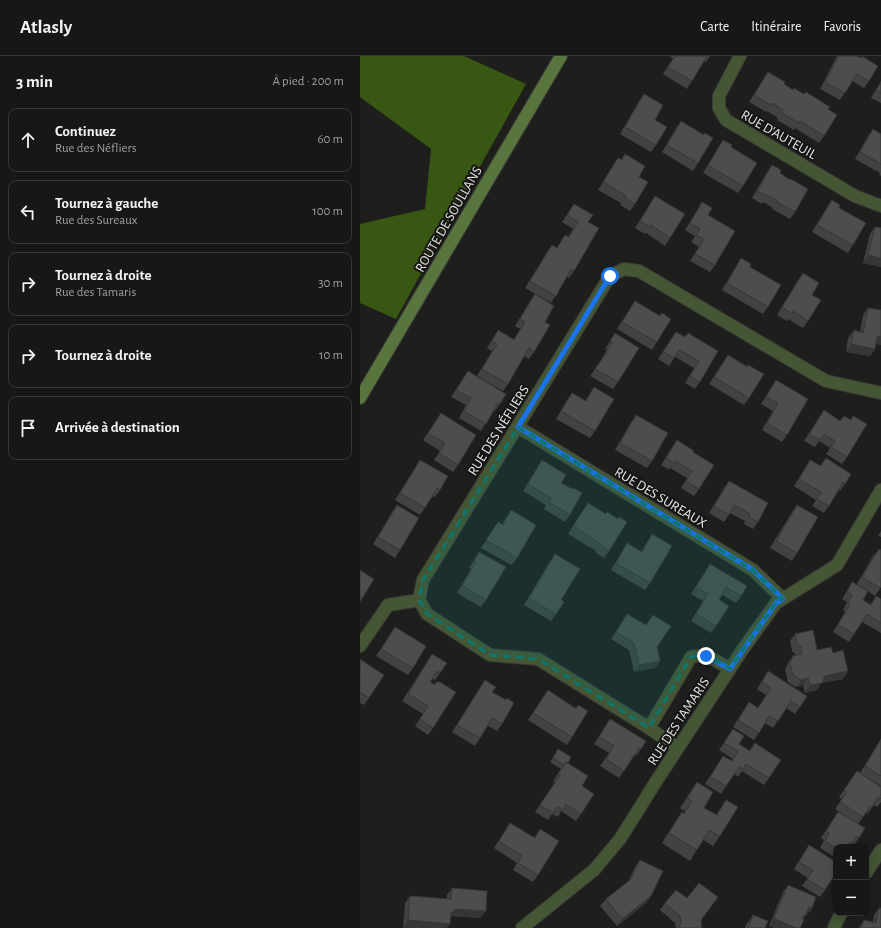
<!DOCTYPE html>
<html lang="fr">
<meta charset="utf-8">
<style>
body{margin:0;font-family:"Alegreya Sans",sans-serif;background:#232423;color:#f1f3f6}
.controls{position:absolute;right:12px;bottom:12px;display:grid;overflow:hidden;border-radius:8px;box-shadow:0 2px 10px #0003}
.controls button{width:36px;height:36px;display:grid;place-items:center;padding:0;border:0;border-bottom:1px solid #353635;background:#161716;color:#f1f3f6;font:20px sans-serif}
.stop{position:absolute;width:12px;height:12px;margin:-9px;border:3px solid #1a73e8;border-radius:50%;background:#fff}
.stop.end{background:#1a73e8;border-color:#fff;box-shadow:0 1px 4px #0008}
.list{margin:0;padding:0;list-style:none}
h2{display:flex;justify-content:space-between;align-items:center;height:52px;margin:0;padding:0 16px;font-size:17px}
h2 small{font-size:13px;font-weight:400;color:#9e9fa1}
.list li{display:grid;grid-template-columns:26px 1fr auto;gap:12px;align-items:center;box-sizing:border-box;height:64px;margin:0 8px 8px;padding:0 8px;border:1px solid #353635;border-radius:8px}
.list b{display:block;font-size:15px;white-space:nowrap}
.list p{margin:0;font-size:13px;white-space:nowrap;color:#9e9fa1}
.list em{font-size:13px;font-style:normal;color:#9e9fa1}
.icon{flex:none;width:22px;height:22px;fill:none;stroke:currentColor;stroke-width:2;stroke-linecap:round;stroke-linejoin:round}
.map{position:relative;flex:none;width:521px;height:872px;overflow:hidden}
header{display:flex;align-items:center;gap:24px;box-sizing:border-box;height:56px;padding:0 20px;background:#161716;border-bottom:1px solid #353635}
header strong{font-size:19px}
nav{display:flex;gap:22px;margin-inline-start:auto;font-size:14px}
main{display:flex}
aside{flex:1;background:#161716}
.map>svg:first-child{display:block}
.forest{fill:#385712}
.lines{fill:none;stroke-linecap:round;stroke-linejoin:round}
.minor-casing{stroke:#3a3b39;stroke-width:14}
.secondary-casing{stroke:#3a3b39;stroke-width:14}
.minor{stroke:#445634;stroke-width:12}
.secondary{stroke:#59753e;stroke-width:12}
.wall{fill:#414340}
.shaded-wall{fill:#353734}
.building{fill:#4c4e4b;stroke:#353734}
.route{stroke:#1a73e8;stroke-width:5}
.marked{fill:#0f766e;fill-opacity:0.2;stroke:#0f766e;stroke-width:3;stroke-dasharray:8 5;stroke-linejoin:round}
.labels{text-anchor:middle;stroke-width:4;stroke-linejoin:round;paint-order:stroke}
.street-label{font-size:14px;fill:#e5e6e4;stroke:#151614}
</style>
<header>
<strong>Atlasly</strong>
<nav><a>Carte</a><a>Itinéraire</a><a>Favoris</a></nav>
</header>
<main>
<aside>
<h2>3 min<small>À pied · 200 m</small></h2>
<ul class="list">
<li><svg class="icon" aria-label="ahead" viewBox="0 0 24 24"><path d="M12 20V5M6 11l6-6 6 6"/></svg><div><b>Continuez</b><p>Rue des Néfliers</p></div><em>60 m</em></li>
<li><svg class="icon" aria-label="left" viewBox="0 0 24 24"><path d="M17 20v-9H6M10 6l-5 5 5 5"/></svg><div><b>Tournez à gauche</b><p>Rue des Sureaux</p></div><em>100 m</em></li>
<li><svg class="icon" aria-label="right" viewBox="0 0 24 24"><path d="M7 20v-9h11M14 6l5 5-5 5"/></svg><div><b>Tournez à droite</b><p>Rue des Tamaris</p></div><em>30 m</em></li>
<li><svg class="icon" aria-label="right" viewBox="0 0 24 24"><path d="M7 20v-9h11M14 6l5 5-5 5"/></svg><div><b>Tournez à droite</b></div><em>10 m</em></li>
<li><svg class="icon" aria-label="arrive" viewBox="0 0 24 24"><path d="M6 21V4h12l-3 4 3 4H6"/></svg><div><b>Arrivée à destination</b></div></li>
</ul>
</aside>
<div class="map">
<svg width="521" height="872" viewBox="0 0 521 872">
<rect width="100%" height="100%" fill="#1e1f1d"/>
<path class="forest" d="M0 0H104L166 28 99 148 36 263 0 247V168L65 153 71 93 0 41Z"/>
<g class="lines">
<g class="minor-casing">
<path id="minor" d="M380 0 359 40V52L366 64 495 140 521 150
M158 371 393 514 423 543
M0 590 28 549 59 544
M289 672 331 601 346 599 370 613
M318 692 289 672 178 603 130 599 67 558 59 544 63 524 250 220 264 213 279 215 466 325 521 337
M506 817 521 794
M162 872 234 814 260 783 297 724 383 593 416 547 477 509 521 434
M474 872 481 857"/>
</g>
<g class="secondary-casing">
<path id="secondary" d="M0 342 201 0"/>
</g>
<use href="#minor" class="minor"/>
<use href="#secondary" class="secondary"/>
</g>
<path class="wall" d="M310 0H350L346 6 344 5 327 33 303 18 313 2 310 1Z
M477 0H497L500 2 502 0 509 25 504 32 492 25 480 44 460 33Z
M408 16 424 28 433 34 468 53 464 80 459 87 435 72 434 74 417 64 418 62 407 55 406 56 389 46Z
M521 25V47L511 42Z
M284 38 295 64 296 89 291 96 260 78 279 45Z
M321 65 338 107 333 115 302 96 316 72Z
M513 73 521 78V120L519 119 520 117 495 103 508 80Z
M363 84 371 91 383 130 378 137 343 117Z
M265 98 279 121 275 148 270 155 260 149 261 147 238 134 258 102 261 104Z
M412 109 420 117 435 156 430 163 412 153 413 152 403 146 402 148 392 142 407 116Z
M295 140 310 182 305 190 286 177 285 178 275 172Z
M472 144 479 152 493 189 488 197 452 176 467 151Z
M342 146 348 159 355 209 350 216 330 205 339 191 331 186 335 180 325 174Z
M214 148 228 166 214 215 209 222 207 221 191 247 165 232 187 196 192 189 197 192 205 179 208 181 213 173 202 166Z
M515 171 521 172V211L503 207 510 178Z
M381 202 390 211 408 251 403 258 362 234 376 210Z
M443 217 448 265 443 272 428 263 427 265 417 259 438 224Z
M175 238 185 266 174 296 169 303 164 300 148 328 143 335 117 320 132 295 127 292 138 274 154 283 160 273 155 270 170 245Z
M275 245 300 260 302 257 297 286 292 294 257 273Z
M508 252 521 254V289L516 288 515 293 510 300 486 296 488 282 494 274 500 276 503 259Z
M316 276 325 281 358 295 340 326 335 333 325 327 334 312 315 301 309 310 298 303 311 283Z
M255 277 258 326 253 333 230 320 242 303H241L247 294 245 293Z
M368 299 387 310 389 342 384 349 349 328Z
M108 315 140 348 135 355 134 354 121 375 99 362 106 349 91 341Z
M416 324 427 379 422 386 402 374 413 355 401 348Z
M234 331 235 375 230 382 196 363 207 344 212 337 225 345Z
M464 354 480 365 491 364 493 360 487 401 482 408 466 398 470 392 459 385 455 391 444 385Z
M81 357 98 409 93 416 74 404 80 395 63 384Z
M276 359 292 405 287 412 255 394 271 366Z
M317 384 333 396 339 433 334 440 321 432 327 422 310 412 309 414 301 409Z
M466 402 485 428 480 435 479 434 464 457 452 450 456 444 434 430 450 404 460 410Z
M60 404 80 434 75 441 73 440 60 459 35 444Z
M182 404 201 427 210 459 205 466 184 453 186 449 163 435 177 412Z
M369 425 398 466 393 473 384 468 385 465 370 457 364 466 349 457 364 432Z
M228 447 249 495 244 502 235 496 236 495 208 478Z
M37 449 40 494 35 502 13 488 32 456Z
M437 449V497L432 505 410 492 432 456Z
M151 454 157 502 152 509 121 492 138 466 142 468Z
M521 475V481L518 480Z
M292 478 290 527 285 534 251 514 267 487 281 496Z
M519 493 521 531 515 540 497 528 513 500Z
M119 496 126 544 121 551 97 537 111 513 109 512Z
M195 498 201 544 196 558 191 565 164 549 190 505Z
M350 508 381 540 376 547 362 539 359 544 356 570 351 577 331 565 343 545 331 538Z
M492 526 503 544 510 549 516 540 521 543V577L502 566 489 586 473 576 485 556 483 554 487 546 482 543Z
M267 558 297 591 295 612 274 616 269 594 251 583Z
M35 571 53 612 48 619 16 600Z
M435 578 457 594 473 597 483 623 461 627 457 634 445 637 443 629 436 631 428 626 425 614 428 607 433 600H436L435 598 432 595 430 585Z
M72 598 80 617 75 624 73 623 70 626 74 629 76 626 73 672 68 679 55 670 63 658 42 645Z
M0 603 9 642 4 649 0 647Z
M408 615 440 651 435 658 426 652 413 672 405 667 394 684 373 671 389 646 398 652 406 639 397 633Z
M125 624 132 636 142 668 137 675 128 670 115 690 92 676Z
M188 634 216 652 218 649 212 681 207 689 168 664Z
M250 663 281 693 276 700 274 699 259 722 240 710 249 697 234 688Z
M373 673 379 688 389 695 395 687 409 722 404 729 382 715 378 721 374 718 361 738 345 728 363 700 371 705 373 703 359 694Z
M521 683V730L500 717Z
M198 693 208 707 222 730 221 758 216 765 201 755 198 761 192 758 188 764 175 756 195 726 193 725 201 713 190 706Z
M497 715 521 731V746L517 751 514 749 507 758 506 757 498 768 499 782 494 789 491 788 489 791H476V802L460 792 464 784 461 782 478 756 489 763 475 753 482 743 479 741Z
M337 726 344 752 356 759 366 744 360 780 353 790 343 784 330 805 302 787 315 766 322 756 324 758 325 755 320 752Z
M150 767 174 782 180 773 178 819 173 826 153 814 157 807 134 792Z
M449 789 465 834 460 841 442 830 448 822 434 813Z
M280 804 291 840 286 847 257 870 240 850 246 843 268 826 275 811Z
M428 829 452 852 447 859H446L443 863 409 870 423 836Z
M92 832 126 855 120 862 92 860 91 862 43 872 45 847 50 840 87 843V839Z
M358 841 341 864 342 872H316L315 867 300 854 305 847 327 842Z
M519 852 521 872H499L504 864 513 866 514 859Z
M393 859 405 872H385L386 869Z"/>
<path class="shaded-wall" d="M508 199 521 202V211L503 207Z
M517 280 521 281V289L512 287Z
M491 288 515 293 510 300 486 296Z
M300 605 295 612 274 616 279 609Z
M488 615 483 623 461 627 457 634 445 637 450 629 465 620Z
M448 622 443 629 436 631 441 624Z
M291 840 286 847 257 870 262 863Z
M449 851 452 852 447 859 444 858Z
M95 853 126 855 120 862 92 860 90 864 91 856Z
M414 862 436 872H414L409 870Z
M48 864 90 868 87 872H43Z"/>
<path class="building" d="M315 0H347L332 25 308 11Z
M478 0H497L501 2 502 0 518 10 509 25 497 18 485 37 465 26Z
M408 16 425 26 424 28 433 34 434 32 444 38 446 36 470 51 468 53 477 59 464 80 440 65 439 67 422 57 423 54 412 47 411 49 394 39Z
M521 27V37L516 34Z
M284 38 303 49 295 64 307 71 296 89 265 71Z
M321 65 344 79 345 77 353 82 338 107 307 89Z
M513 73 521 78V108L500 96Z
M363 84 372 89 371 91 397 107 383 130 348 109Z
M265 98 285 110 279 121 288 126 275 148 265 142 266 140 243 126 258 102 262 104Z
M412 109 421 114 420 117 430 124 431 123 448 133 435 156 417 146 418 145 407 139V140L397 135Z
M295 140 325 158 310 182 291 169 290 171 280 165Z
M472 144 480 149 479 152 506 167 493 189 457 169Z
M342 146 352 152 348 159 375 175 355 209 335 198 344 183 336 179 340 173 330 167Z
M214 148 233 159 228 166 239 172 214 215 211 213 196 240 170 225 192 189 197 192 205 179 209 181 218 166 207 159Z
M515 171 521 172V202L508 199Z
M381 202 391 208 390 211 421 229 408 251 367 227Z
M443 217 459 227 452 239 461 244 448 265 433 255 432 258 422 251Z
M175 238 194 250 185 266 190 269 174 296 169 292 148 328 122 313 137 288 132 285 138 274 154 284 165 266 160 263Z
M275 245 300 260 302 257 311 263 297 286 262 266Z
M508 252 521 254V281L517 280 515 293 491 288 494 274 503 277Z
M316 276 325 281 328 277 358 295 340 326 330 320 339 305 319 294 314 302 303 296Z
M255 277 279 292 258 326 235 313 247 296H246L252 286 250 285Z
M368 299 387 311 388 309 404 318 389 342 354 321Z
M108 315 146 338 140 348 138 347 126 368 104 355 111 342 96 334Z
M416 324 448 343 427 379 407 367 418 347 406 341Z
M234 331 254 343 235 375 201 355 212 337 226 345Z
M464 354 480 365 484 360 491 364 493 360 507 368 487 401 471 391 475 385 464 378 460 384 449 378Z
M81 357 116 379 98 409 79 397 85 387 68 377Z
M276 359 308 377 292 405 260 387Z
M317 384 334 395 333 396 354 409 339 433 326 425 332 415 315 405 314 407 306 402Z
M466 402 491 418 485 428 483 426 469 450 457 443 461 436 439 423 450 404 461 410Z
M60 404 88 420 80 434 77 432 65 452 40 437Z
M182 404 206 419 201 427 212 433 213 432 222 437 210 459 189 446 191 442 168 428Z
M369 425 408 447 398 466 389 461 390 458 374 449 369 459 354 450Z
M228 447 246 458 247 456 258 463 259 461 267 466 249 495 240 489 241 488 213 470Z
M37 449 59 462 40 494 18 481Z
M437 449 458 461 437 497 416 485Z
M151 454 176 469 157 502 126 484 138 466 143 469Z
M292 478 312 490 290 527 256 507 267 487 282 496Z
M519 493 521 494V531L520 532 502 521Z
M119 496 146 511 126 544 102 529 116 506 114 505Z
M195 498 220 513 201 544 204 546 196 558 169 542Z
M350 508 387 530 381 540 366 531 359 544 369 550 356 570 336 558 348 538 336 531Z
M0 514 14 523 0 546Z
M492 526 508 535 503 544 511 549 516 540 521 543V567L507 558 494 578 478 569 490 548 488 547 492 539 487 536Z
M267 558 286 569 293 559 311 570 297 591 300 605 279 609 274 587 256 576Z
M35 571 66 590 53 612 21 593Z
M453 574 457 594 471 591 473 597 483 594 488 615 465 620 462 627 450 629 448 622 441 624 433 619 430 607 433 600 442 598 441 591 437 588 435 578Z
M72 598 87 607 80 617 77 615 70 626 75 629 76 626H80L96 636 73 672 60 663 68 650 48 638Z
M0 603 24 619 9 642 0 636Z
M408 615 447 640 440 651 431 645 418 665 409 660 399 677 378 664 389 646 398 652 411 632 402 626Z
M125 624 136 631 132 636 146 644 147 642 154 647 142 668 132 662 120 682 97 669Z
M188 634 216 653 218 649 228 655 212 681 173 657Z
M250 663 286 685 281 693 279 692 264 715 246 703 254 690 239 681Z
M373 673 384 680 379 688 390 695 395 687 421 704 409 722 386 708 383 713 379 711 366 730 350 721 363 700 372 705 378 695 364 687Z
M521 683V720L505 710Z
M198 693 211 701 208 707 206 706 204 709 193 702Z
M206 706 228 720 222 730 234 738 221 758 206 748 203 754 197 751 193 757 180 749 200 719 198 718Z
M497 715 521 731V743L518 741 512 751 510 750 503 761 480 746 487 736 484 734Z
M337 726 353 736 344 752 357 759 366 744 378 751 360 780 349 774 337 794 309 777 322 756 324 758 332 745 327 742Z
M478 756 505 772 499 782 496 780 492 788 490 786 487 791H476V792L465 785 469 777 466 775Z
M150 767 175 782 180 773 199 785 178 819 158 807 162 800 139 785Z
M449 789 476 806V817L465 834 447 823 453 814 439 806Z
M280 804 303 815 291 840 262 863 246 843 270 824Z
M339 827 358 841 341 864 342 872H318L321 868 320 860 305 847 316 834 327 842Z
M428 829 456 841 452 852 449 851 445 859 442 861 444 864 440 872H436L414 862Z
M92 832 127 835 126 855 95 853V856H91L90 868 48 864 50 840 91 843Z
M519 852H521V872H501L504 864 516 867Z
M393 859 408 865 405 872H388Z"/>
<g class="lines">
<path class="route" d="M250 220 158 371 393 514 423 543 416 547 370 613 346 600"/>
</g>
<path class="marked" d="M158 371 393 514 423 543 416 547 370 613 346 599 331 601 289 672 178 603 130 599 67 558 59 544 63 524Z"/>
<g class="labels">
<g class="street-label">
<text transform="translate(419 78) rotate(30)" y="5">RUE D'AUTEUIL</text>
<text transform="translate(88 163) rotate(-60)" y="5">ROUTE DE SOULLANS</text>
<text transform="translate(138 374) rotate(-58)" y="5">RUE DES NÉFLIERS</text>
<text transform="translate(301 441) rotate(31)" y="5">RUE DES SUREAUX</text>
<text transform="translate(318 665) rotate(-57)" y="5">RUE DES TAMARIS</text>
</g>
</g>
</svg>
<div class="controls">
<button>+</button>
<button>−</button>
</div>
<div class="stop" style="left:250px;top:220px"></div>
<div class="stop end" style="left:346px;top:600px"></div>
</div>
</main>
